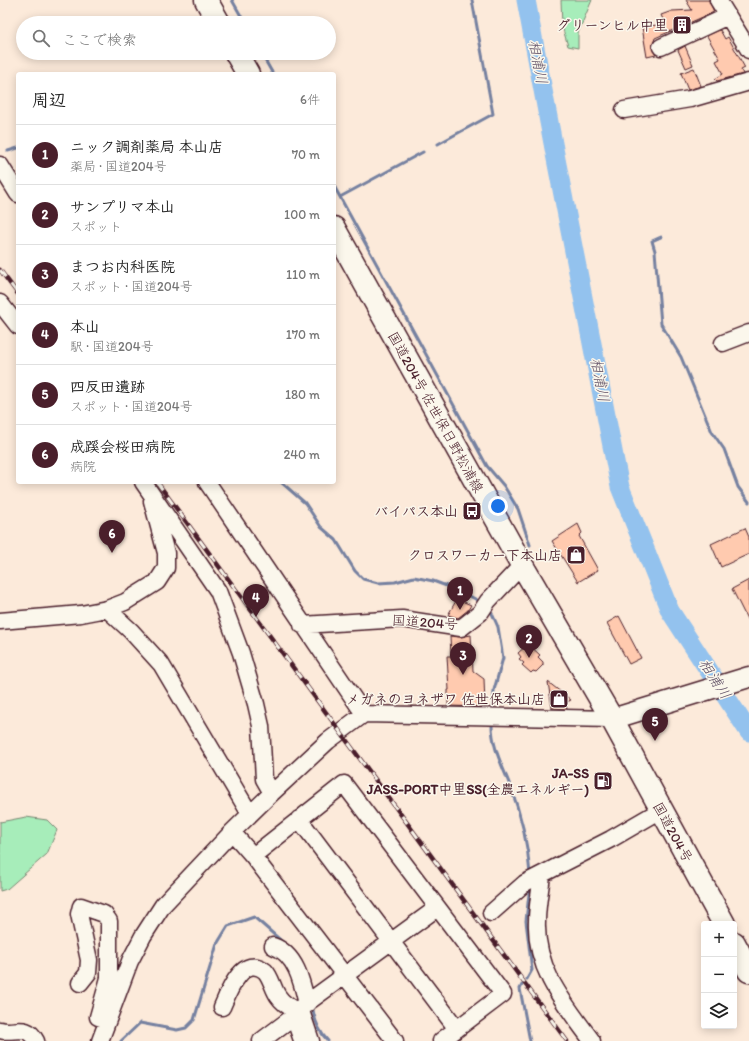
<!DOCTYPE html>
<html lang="ja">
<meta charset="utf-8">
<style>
body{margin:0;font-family:Itim,"Klee One",sans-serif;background:#f6f6f6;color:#222}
.controls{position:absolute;right:12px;bottom:12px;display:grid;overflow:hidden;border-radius:4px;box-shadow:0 2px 10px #0003}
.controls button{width:36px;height:36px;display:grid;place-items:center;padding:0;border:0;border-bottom:1px solid #e0e0e0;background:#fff;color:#222;font:20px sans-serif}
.you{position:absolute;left:498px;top:506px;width:14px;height:14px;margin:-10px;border:3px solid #fff;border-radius:50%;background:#1a73e8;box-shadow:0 0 0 6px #1a73e833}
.badge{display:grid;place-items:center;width:26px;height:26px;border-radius:50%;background:#4a1f2b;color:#fff;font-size:13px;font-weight:700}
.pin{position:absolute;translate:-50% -33px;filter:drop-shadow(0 1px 2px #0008)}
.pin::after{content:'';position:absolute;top:21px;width:14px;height:12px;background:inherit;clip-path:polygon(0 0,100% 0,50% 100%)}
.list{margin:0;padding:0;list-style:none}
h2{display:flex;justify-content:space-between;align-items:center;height:52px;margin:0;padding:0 16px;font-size:17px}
h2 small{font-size:13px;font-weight:400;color:#767676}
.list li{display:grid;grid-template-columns:26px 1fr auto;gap:12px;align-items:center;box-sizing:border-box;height:60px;padding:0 16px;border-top:1px solid #e0e0e0}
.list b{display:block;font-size:15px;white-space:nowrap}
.list p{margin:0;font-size:13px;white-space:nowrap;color:#767676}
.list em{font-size:13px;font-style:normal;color:#767676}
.icon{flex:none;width:22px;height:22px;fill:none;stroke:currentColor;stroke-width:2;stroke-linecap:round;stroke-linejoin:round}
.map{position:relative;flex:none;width:749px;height:1041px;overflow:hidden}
.search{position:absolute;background:#fff;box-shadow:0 2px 10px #0003;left:16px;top:16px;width:320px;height:44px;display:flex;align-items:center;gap:10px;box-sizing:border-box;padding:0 14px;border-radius:22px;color:#767676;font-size:15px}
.panel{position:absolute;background:#fff;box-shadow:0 2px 10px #0003;left:16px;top:72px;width:320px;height:412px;border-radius:4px}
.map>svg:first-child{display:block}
.green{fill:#a7edba;stroke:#788672}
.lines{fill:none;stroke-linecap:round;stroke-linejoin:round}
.stream{stroke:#7681a0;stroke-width:3}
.river{stroke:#93c2ee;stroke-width:19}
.building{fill:#ffcaaf;stroke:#4a1f2b}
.minor-casing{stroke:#4a1f2b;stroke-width:19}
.major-casing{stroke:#4a1f2b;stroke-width:23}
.highway-casing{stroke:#4a1f2b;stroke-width:25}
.minor{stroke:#fbf7ec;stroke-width:16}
.major{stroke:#fbf7ec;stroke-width:20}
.highway{stroke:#fbf7ec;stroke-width:22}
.rail-casing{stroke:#4a1f2b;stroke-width:4.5}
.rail{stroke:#fbf7ec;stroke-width:3;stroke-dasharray:9;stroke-linecap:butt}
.labels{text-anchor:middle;stroke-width:3;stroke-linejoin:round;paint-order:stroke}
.poi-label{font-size:14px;font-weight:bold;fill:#4a1f2b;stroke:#fbf7ec;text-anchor:end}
.street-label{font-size:14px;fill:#4a1f2b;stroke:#fbf7ec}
.water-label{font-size:15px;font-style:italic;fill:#605066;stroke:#fbf7ec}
</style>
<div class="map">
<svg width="749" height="1041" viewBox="0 0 749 1041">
<rect width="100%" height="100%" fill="#fceada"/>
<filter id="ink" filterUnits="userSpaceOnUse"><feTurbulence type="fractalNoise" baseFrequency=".025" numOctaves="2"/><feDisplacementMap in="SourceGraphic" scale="8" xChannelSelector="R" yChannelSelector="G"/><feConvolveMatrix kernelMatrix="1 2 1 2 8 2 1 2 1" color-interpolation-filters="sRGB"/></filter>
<g filter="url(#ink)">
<path class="green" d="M561 0H592L578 33V48L568 46 562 26Z
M26 817 47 820 57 830 47 854 7 889 0 891V822Z"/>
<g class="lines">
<path class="stream" d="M232 0 245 23
M261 53 273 74
M438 144 493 114 472 0
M8 151 18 148
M334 186 340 197 423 152
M340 197 487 466 504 486 518 509 530 545
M661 237 652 241 655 251 661 324 681 357 712 432 724 449 738 487 749 502
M281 482 305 503 321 527 336 540 355 571 363 579 378 583 395 582 414 577 433 581 460 591 481 602
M490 609 498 627 503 658 494 690 493 712
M492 721C491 744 501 763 509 783 520 811 528 844 530 874
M527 979 532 970 526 921 530 885
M522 985 520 989 530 1041
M312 1005C314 1019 318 1031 328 1041
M121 1041 140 1023 177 1030 186 1028 194 1020 217 944 228 926 254 917 286 945"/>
<path class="river" d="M526 0 555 154 620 487 670 611 749 732"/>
</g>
<path class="building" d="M686 0H709L714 12 655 38 652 47 656 55 647 57 642 27 665 24 661 15 672 11 692 10Z
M720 30 725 39 728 37 745 68 741 70 743 74 717 81 715 79 723 74 716 61 720 59 707 36Z
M685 46 693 65 686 68 678 50Z
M694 68 701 86 688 90 681 73Z
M578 524 582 533 579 536 598 570 578 582 552 541Z
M745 528 749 537V554L721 567 711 544Z
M749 580V623L732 589Z
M457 599 471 605 468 610 458 618 448 615Z
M619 616 641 658 629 664 607 623Z
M471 635 473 671 484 679 485 707 448 706V690H449L447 656H451L450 636 460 637Z
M528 644 540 655 538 657 543 662V665L536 672 533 671 531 673 522 665 524 663 519 659 521 657 518 653Z
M548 682 571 700 565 703 567 709 552 708Z"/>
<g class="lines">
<g class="minor-casing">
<path id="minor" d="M718 0 749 50
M661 47 728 16
M624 110 690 99 749 82
M0 165 18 194
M0 303 18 326
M723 343 749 333
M143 482 218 591 241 653 256 704 261 726 264 779 272 793
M207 482 364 714
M107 609 131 631 161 664 250 814
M0 621 81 614 107 609 125 602 157 582 166 568V553L152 501
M302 625 402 619 461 628 480 613 488 601 522 565
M299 819 457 1029
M232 832 253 856 395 1041
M253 856 344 784 503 994 441 1041
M542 876C540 891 537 906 537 921 535 970 565 1004 592 1041
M491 913 525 883 611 839 661 810
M273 946C296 954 302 982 307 1004
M80 983 88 973 89 960 79 914 81 906 104 914 109 921V978L98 1017 107 1020
M222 1007C228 993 243 953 265 971 271 977 273 989 278 996 282 1002 289 1007 295 1010L300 1008
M0 1030C14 1034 27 1023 36 1041
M100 1041 130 961 143 936 163 905 232 832 272 793 328 741 364 714 612 719
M261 1041 289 1020 296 1023 302 1040
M311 1041 300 1008 437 908"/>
</g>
<g class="major-casing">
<path id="major" d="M612 719 749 677"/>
</g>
<g class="highway-casing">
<path id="highway" d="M206 0 219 23
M236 53 248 74
M334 228 522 565 612 719 724 924
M734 943 749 971"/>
</g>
<use href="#minor" class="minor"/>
<use href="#major" class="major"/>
<use href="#highway" class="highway"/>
<g class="rail-casing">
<path id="rail" d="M0 270 18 294
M157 482 567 1041"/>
</g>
<use href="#rail" class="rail"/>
</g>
</g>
<defs>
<g id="building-square" transform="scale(1)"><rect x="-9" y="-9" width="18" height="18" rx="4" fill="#4a1f2b" stroke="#fbf7ec"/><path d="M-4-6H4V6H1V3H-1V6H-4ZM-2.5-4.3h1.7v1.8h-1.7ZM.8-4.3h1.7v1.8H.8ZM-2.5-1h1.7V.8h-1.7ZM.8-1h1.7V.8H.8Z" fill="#fff"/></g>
<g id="bus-square" transform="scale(1)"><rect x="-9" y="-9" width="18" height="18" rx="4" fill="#4a1f2b" stroke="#fbf7ec"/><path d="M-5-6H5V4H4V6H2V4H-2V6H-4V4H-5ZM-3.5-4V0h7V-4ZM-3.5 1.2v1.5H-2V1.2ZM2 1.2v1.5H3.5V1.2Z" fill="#fff"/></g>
<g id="shop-square" transform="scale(1)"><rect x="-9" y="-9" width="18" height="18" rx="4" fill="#4a1f2b" stroke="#fbf7ec"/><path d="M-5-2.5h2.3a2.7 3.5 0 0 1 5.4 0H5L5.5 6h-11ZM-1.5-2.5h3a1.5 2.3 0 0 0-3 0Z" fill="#fff"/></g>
<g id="fuel-square" transform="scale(1)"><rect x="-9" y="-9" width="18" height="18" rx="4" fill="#4a1f2b" stroke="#fbf7ec"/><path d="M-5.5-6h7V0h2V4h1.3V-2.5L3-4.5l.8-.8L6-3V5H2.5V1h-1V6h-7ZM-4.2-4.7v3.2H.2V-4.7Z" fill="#fff"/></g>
</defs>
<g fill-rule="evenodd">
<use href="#building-square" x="682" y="25"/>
<use href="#bus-square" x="472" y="511"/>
<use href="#shop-square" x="576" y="555"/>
<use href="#shop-square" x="559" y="699"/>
<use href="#fuel-square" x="603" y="781"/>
</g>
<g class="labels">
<g class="poi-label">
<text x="668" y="30">グリーンヒル中里</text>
<text x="458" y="516">バイパス本山</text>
<text x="562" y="560">クロスワーカー下本山店</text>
<text x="545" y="704">メガネのヨネザワ 佐世保本山店</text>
<text x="589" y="778">JA-SS<tspan x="589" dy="16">JASS-PORT中里SS(全農エネルギー)</tspan></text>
</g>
<g class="street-label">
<text transform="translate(436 412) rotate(61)" y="5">国道204号 佐世保日野松浦線</text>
<text transform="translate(425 622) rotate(4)" y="5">国道204号</text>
<text transform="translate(673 832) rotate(61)" y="5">国道204号</text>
</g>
<g class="water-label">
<text transform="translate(538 62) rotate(79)" y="5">相浦川</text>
<text transform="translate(600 380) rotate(79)" y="5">相浦川</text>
<text transform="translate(715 679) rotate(57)" y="5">相浦川</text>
</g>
</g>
</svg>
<div class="controls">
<button>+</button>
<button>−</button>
<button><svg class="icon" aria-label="layers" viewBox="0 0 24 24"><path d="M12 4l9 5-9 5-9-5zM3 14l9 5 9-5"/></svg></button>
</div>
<div class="you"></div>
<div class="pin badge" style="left:460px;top:610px">1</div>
<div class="pin badge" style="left:529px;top:658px">2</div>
<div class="pin badge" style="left:463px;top:675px">3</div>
<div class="pin badge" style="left:256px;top:617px">4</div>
<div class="pin badge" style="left:655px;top:741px">5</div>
<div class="pin badge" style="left:112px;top:553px">6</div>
<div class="search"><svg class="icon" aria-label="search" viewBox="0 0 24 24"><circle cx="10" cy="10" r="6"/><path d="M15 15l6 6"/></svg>ここで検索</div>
<section class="panel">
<h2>周辺<small>6件</small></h2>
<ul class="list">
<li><span class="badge">1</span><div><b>ニック調剤薬局 本山店</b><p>薬局 · 国道204号</p></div><em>70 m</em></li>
<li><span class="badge">2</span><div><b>サンプリマ本山</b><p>スポット</p></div><em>100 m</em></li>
<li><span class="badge">3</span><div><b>まつお内科医院</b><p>スポット · 国道204号</p></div><em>110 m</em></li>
<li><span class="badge">4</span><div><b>本山</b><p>駅 · 国道204号</p></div><em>170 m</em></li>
<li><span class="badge">5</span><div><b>四反田遺跡</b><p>スポット · 国道204号</p></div><em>180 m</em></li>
<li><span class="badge">6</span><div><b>成蹊会桜田病院</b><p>病院</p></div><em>240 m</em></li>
</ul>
</section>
</div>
